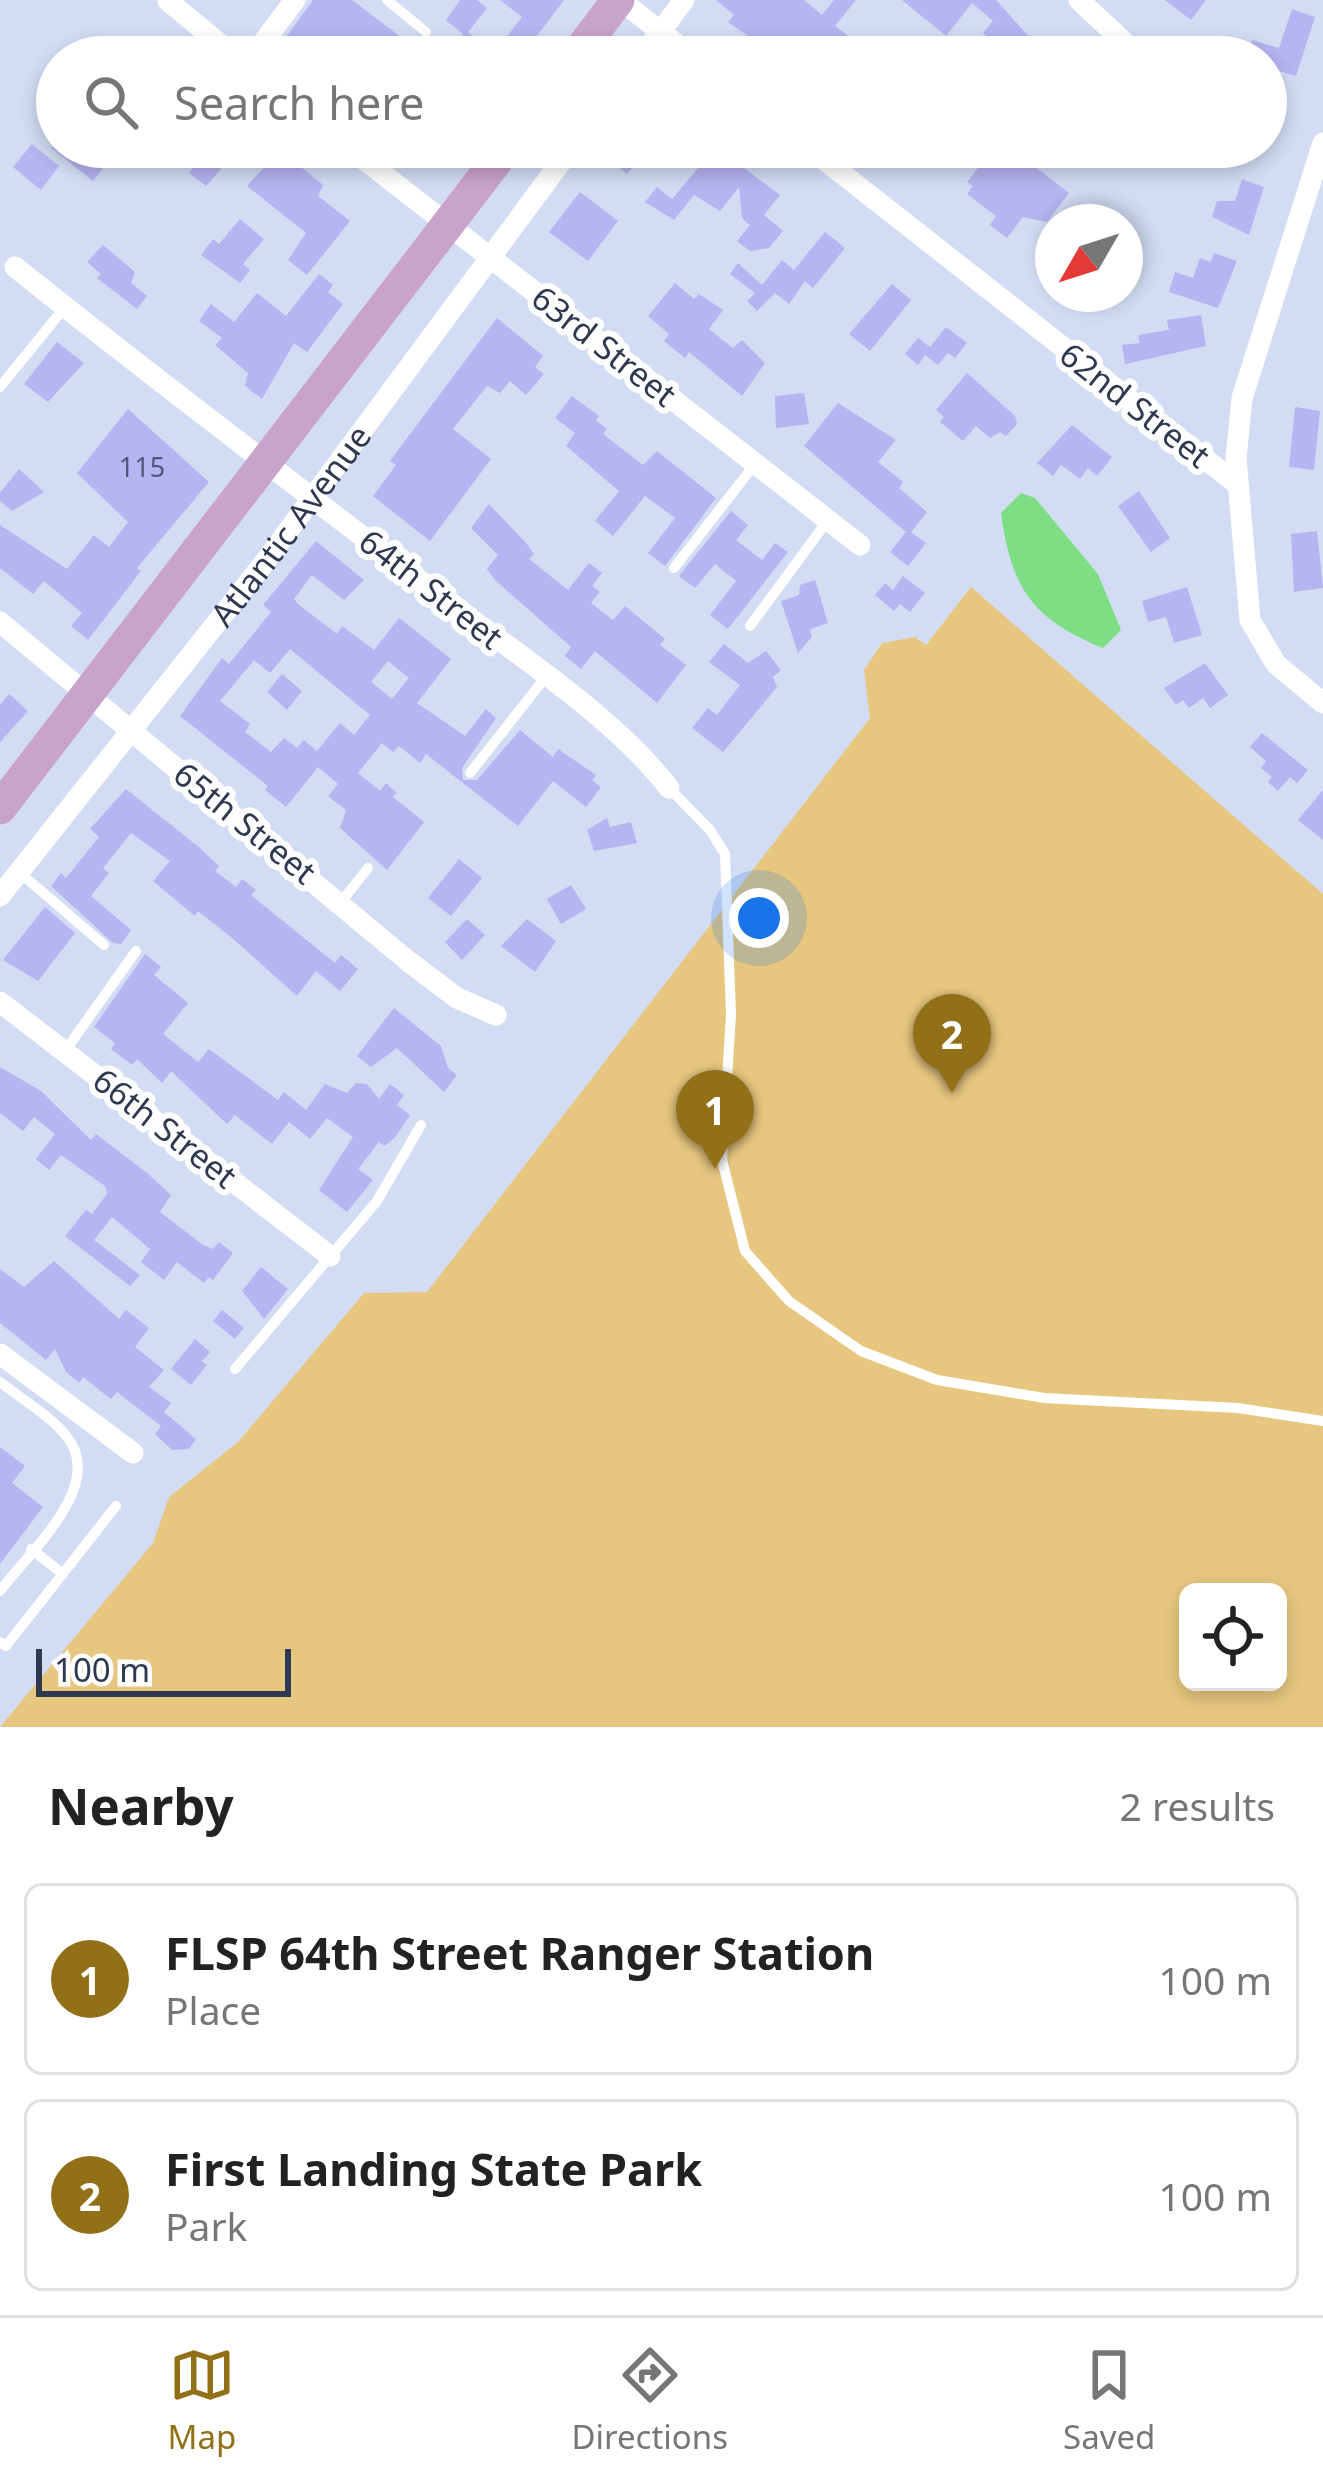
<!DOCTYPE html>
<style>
body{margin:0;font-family:"Noto Sans",sans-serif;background:#f2f2f2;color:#222}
.controls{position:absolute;right:36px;bottom:36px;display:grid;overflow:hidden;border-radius:18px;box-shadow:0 6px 18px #0003}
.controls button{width:108px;height:108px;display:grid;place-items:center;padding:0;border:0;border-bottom:3px solid #e0e0e0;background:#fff;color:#222;font:60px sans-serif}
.compass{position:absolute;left:1035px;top:204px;width:108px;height:108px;border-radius:50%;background:#fff;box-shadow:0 6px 18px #0003;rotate:231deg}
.scale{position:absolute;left:36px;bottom:30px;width:255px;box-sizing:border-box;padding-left:12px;border:6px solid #2e384f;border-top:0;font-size:33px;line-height:42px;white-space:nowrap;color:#2e384f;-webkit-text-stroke:9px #fefefe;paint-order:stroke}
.you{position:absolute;left:759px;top:918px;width:42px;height:42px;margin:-30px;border:9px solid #fff;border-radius:50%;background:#1a73e8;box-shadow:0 0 0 18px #1a73e833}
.badge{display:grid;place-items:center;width:78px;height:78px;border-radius:50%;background:#927017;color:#fff;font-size:39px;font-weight:700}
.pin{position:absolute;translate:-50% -99px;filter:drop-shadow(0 3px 6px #0008)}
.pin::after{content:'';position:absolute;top:63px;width:42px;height:36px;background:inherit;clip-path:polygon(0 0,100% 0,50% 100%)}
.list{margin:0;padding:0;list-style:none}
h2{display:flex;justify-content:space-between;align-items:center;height:156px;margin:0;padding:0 48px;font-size:51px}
h2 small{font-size:39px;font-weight:400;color:#767676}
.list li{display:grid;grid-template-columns:78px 1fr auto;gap:36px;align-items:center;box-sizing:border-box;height:192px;margin:0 24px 24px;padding:0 24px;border:3px solid #e0e0e0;border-radius:18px}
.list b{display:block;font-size:45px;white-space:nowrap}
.list p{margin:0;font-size:39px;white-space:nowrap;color:#767676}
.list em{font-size:39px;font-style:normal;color:#767676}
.icon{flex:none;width:66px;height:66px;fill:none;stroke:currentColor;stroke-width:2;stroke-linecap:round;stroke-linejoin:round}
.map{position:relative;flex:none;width:1323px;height:1727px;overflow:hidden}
.search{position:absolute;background:#fff;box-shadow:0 6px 18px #0003;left:36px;right:36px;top:36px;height:132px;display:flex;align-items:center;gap:30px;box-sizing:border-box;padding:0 42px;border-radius:66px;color:#767676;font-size:45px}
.sheet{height:588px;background:#fff}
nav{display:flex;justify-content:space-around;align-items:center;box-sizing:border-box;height:168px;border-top:3px solid #e0e0e0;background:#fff;font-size:33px;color:#767676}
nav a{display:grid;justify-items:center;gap:6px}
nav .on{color:#927017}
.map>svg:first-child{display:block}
.green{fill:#e7c780;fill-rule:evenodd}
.water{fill:#7dde84}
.building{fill:#b6b4f1;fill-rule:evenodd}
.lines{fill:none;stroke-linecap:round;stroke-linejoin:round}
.service{stroke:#fff;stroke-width:10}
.minor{stroke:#fff;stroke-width:21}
.trunk{stroke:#caa3cb;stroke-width:33}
.labels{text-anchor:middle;stroke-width:12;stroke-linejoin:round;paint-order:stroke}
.number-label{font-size:27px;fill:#505778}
.street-label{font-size:33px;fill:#2e384f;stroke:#fefefe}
</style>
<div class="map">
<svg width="1323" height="1727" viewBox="0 0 1323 1727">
<rect width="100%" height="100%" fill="#d2ddf4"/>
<path class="green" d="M971 587 1323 894V1727H0L153 1543 169 1497 238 1442 364 1293 427 1292 870 718 864 670 882 643 915 637 926 645ZM1188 1592H1278V1682H1188Z"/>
<path class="water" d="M1021 493 1035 498 1098 574 1121 630 1103 648C1032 619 1011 588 1001 513Z"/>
<path class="building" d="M313 0H352L427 57H306L284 40Z
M460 0H477L487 8 468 32 494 53 522 17 500 0H564L521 57H477L457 41 463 34 446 20Z
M716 0H804L822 15 834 0H856L835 26 851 38 836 57H778L728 22 734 15Z
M902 0H996L1032 40 1018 57H983L994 43 983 33 993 21 972 3 946 36Z
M1165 0H1206L1191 20Z
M1292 9 1315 17 1296 76 1266 67V57H1247L1252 40 1279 48Z
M32 144 59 166 41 190 13 167Z
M50 147H120L93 181Z
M186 147H240L206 186 189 173 200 159Z
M615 147H650L627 174 607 158Z
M716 147 780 195 764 215 783 231 769 248 750 251 737 241 750 225 742 218 739 187 720 211 694 195 674 220 645 202 657 187 672 199Z
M901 147H940L925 166Z
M994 147H1025L1020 155 1069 193 1047 222 1023 217 1007 238 990 225 996 216 967 194 973 186 967 182Z
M280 150 323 185 318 196 350 221 307 275 288 260 306 233 247 186Z
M1242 179 1264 187 1249 235 1212 217 1217 201H1235Z
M580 192 618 221 588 261 549 232Z
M240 219 264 239 243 264 250 270 240 283 201 255 213 239 219 244Z
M825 232 845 248 813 288 805 281 789 304 775 293 757 311 747 301 755 293 730 274 738 263 762 285 782 260 794 270Z
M103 245 135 272 131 283 147 296 137 309 97 278 101 274 87 262Z
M1214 253 1237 261 1218 308 1169 292 1175 272 1193 278 1200 258 1211 262Z
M319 274 333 285 328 292 343 304 307 352 294 343 262 399 245 386 248 373 215 345 222 338 199 321 211 304 234 322 257 293 286 316Z
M675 283 694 299 699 294 723 310 709 329 733 348 742 340 765 363 742 396 689 352 685 358 664 341 669 334 648 316Z
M892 284 911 300 870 351 849 334Z
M1201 315 1206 346 1125 364 1122 345 1140 343 1138 335 1169 330 1167 320Z
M497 318 543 356 535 367 544 374 526 395 510 381 500 393 487 386 453 429 491 459 430 541 373 496 396 465 390 461Z
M946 327 967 343 955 358 948 353 938 365 925 355 918 365 905 354 918 338 930 347Z
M57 342 84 363 48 402 24 384Z
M967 373 1015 416 1017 424 1006 436 1000 432 990 438 976 426 963 441 940 422 944 417 936 410Z
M804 393 809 424 776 428 775 396Z
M572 396 599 416 596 420 607 429 603 434 643 465 657 451 716 498 665 566 648 553 675 518 645 496 613 536 595 521 619 491 566 446 575 433 555 418Z
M838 403 896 440 878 462 903 482 899 488 927 512 911 532 926 543 908 566 890 552 906 532 804 446Z
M1295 407 1320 411 1314 470 1289 467Z
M128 409 209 482 137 568 141 571 88 640 71 626 82 613 44 581 33 594 0 568V525L67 569 94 535 109 547 128 522 77 473Z
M1072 425 1112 457 1097 476 1088 468 1080 479 1061 465 1053 476 1037 463Z
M19 469 44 492 12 511 0 501V493Z
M1139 491 1170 538 1151 552 1118 506Z
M489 504 526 543 534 554 529 559 568 590 589 563 602 573 592 586 600 592 591 603 613 620 625 606 665 639 660 645 686 665 657 703 595 651 581 669 565 656 571 647 495 580 487 569 498 555 471 528Z
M731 511 748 525 736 540 762 560 775 543 788 552 728 629 710 615 736 581 715 564 695 588 679 576Z
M1317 531 1323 588 1294 592 1291 534Z
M316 541 364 580 344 600 312 575 294 599 298 604 337 634 342 626 374 650 399 618 451 659 417 703 465 736 486 709 496 718 462 768 463 780H477L520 730 553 757 558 749 596 775 592 780 601 787 586 807 553 781 518 826 426 754 420 763 399 746 393 752 382 743 358 773 380 791 386 783 397 793 393 797 424 822 387 870 340 828 346 810 328 796 338 784 318 767 286 807 265 790 268 786 180 716 222 658 229 664 271 612 263 605ZM290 649 370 715 354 735 340 723 317 751 304 740 297 748 284 738 271 752 245 732 250 724 220 701 254 660 270 673ZM388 661 409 678 392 699 371 682Z
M903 576 925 593 910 612 900 604 894 611 875 595 885 583 893 590Z
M815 580 828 623 810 629 812 637 798 653 781 601 799 595 800 585Z
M1187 587 1202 635 1174 643 1166 617 1148 622 1142 601Z
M724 644 748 663 766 651 781 670 773 677 777 687 723 752 692 728 708 708 717 715 740 685 709 662Z
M1205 663 1228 695 1210 708 1203 698 1189 708 1183 700 1176 705 1164 688Z
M282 674 302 691 287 710 267 692Z
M9 694 28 711 0 742V705Z
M1262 733 1308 770 1297 783 1290 777 1278 791 1268 782 1272 777 1261 768 1266 761 1250 747Z
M126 789 200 848 219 866 215 871 236 887 242 879 256 890 251 895 335 963 341 955 358 969 340 991 316 971 297 996 231 937 198 911 195 916 153 881 170 861 131 833 103 868 109 873 91 896 131 930 121 944 113 943 51 886 61 873 66 878 99 837 90 829Z
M1323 790V840L1298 820Z
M607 818 610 827 631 822 637 843 594 851 587 830Z
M459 859 482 878 451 916 428 898Z
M571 885 586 909 561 924 547 899Z
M45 907 75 933 38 981 3 960Z
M467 919 485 935 462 960 445 942Z
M527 919 556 941 535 972 501 946Z
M145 954 161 967 154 975 188 1003 163 1034 198 1062 209 1049 278 1100 284 1092 306 1110 325 1084 347 1093 356 1083 367 1084 379 1099 390 1084 404 1095 397 1105 410 1115 395 1138 384 1146 379 1142 358 1169 373 1180 347 1212 319 1190 353 1137 327 1118 310 1139 289 1122 272 1144 235 1115 227 1124 171 1071 162 1083 137 1059 132 1065 111 1049 115 1043 94 1027Z
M394 1008 441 1046 448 1068 457 1075 444 1092 397 1048 371 1067 357 1056Z
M0 1067 41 1091 91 1140 96 1134 147 1173 171 1195 160 1212 203 1245 213 1249 219 1242 233 1253 213 1280 209 1277 204 1283 177 1262 164 1280 141 1262 150 1249 112 1217 94 1240 140 1275 130 1286 65 1236 86 1210 92 1214 107 1194 105 1186 61 1155 49 1170 36 1159 55 1134 34 1117 23 1131 0 1113Z
M54 1261 119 1319 126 1310 149 1328 135 1347 164 1370 149 1387 171 1403 164 1412 196 1439 189 1449 172 1450 155 1434 161 1426 117 1392 111 1399 83 1377 79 1383 66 1372 55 1349 46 1360 0 1323V1269L24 1287Z
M261 1267 288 1289 264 1319 242 1291Z
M222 1310 244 1328 235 1339 213 1321Z
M195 1339 210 1352 202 1361 207 1365 191 1385 171 1369Z
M0 1447 25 1466 12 1483 43 1507 0 1564Z"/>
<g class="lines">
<path class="service" d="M387 0 426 32
M157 149 158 147
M0 387 65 307
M674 568 755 464
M750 626 828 520
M470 773 545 678
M669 788 710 830 725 854 731 1015 722 1160 745 1251 789 1301 861 1351 937 1380 1044 1398 1238 1408 1323 1421
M19 872 104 945
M341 902 368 868
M65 1051 136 951
M235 1369 377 1201 421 1125
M0 1382C21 1399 50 1415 67 1437 106 1486 29 1552 0 1591
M31 1549 63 1574
M0 1642 6 1646 116 1506"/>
<g class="minor">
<path d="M620 0 693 57"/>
<path d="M1079 0 1140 57"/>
<path d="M168 1 236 57"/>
<path d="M252 57 295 0"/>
<path d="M641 57 684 0"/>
<path d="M1323 143 1242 398 1236 458 1250 620 1276 664 1323 703"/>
<path d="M348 147 860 545"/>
<path d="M808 147 1237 484"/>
<path d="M1079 150 1084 147"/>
<path d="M15 267C157 381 302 490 447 601 519 656 614 717 669 788"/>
<path d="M0 622 408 961 457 998 496 1015"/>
<path id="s1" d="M0 896 268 558 572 147"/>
<path d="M0 1002 330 1256"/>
<path d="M0 1354 133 1453"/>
</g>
<path class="trunk" d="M575 57 618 0
M0 808 507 147"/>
</g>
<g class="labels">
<g class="number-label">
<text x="142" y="477">115</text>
</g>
<g class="street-label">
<text transform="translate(604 346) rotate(38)" y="12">63rd Street</text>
<text transform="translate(1135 405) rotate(38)" y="12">62nd Street</text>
<text dy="12" stroke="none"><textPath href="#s1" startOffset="471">Atlantic Avenue</textPath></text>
<text transform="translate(431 589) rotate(38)" y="12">64th Street</text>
<text transform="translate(245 823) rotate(39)" y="12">65th Street</text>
<text transform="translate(165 1128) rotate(38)" y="12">66th Street</text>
</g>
</g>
</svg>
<div class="controls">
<button><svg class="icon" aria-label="locate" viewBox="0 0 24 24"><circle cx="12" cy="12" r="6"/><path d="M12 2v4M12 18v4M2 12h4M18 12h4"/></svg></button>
</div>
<svg class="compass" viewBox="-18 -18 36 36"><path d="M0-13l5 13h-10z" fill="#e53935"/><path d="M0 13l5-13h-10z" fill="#767676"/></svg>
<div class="scale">100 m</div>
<div class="you"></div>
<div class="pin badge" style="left:715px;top:1169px">1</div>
<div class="pin badge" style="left:952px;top:1093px">2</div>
<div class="search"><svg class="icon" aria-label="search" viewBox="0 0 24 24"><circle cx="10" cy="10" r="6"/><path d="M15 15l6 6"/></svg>Search here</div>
</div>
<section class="sheet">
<h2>Nearby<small>2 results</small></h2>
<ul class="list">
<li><span class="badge">1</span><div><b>FLSP 64th Street Ranger Station</b><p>Place</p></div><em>100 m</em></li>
<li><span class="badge">2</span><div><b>First Landing State Park</b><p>Park</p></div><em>100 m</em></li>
</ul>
</section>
<nav>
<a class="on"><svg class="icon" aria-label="map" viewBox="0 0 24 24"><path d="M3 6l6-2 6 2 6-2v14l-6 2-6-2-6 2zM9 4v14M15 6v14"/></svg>Map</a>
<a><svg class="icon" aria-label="directions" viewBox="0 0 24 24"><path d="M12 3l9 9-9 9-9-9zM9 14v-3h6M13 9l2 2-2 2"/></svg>Directions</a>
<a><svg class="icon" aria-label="saved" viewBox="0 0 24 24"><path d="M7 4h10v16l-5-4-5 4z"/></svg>Saved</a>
</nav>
